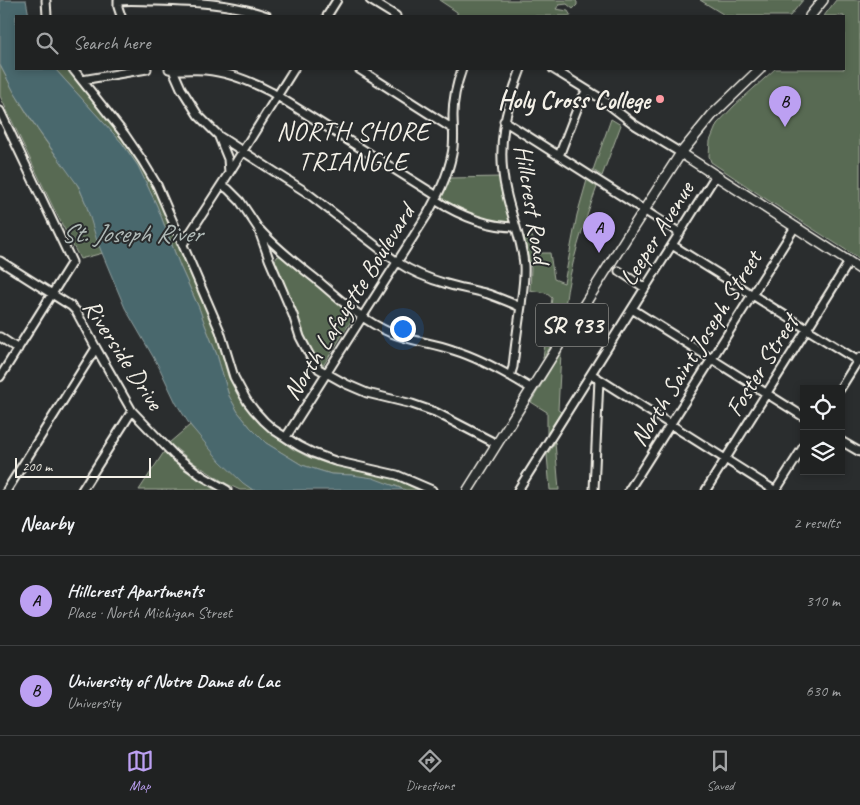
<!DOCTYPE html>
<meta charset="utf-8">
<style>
body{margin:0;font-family:Caveat,sans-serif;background:#282a2a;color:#f1f3f6}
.controls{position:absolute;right:15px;bottom:15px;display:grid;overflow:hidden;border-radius:0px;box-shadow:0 2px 8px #0003}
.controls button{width:45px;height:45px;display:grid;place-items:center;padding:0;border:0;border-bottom:1px solid #3d3f40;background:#202222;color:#f1f3f6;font:25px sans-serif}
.scale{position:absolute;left:15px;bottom:12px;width:136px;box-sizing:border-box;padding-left:5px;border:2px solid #f4f1e8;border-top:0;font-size:14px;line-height:18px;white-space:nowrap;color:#f4f1e8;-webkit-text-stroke:4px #2a2d2e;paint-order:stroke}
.you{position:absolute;left:402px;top:328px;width:18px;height:18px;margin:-12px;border:4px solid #fff;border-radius:50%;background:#1a73e8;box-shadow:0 0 0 8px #1a73e833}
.badge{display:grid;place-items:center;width:32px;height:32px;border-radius:50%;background:#bca0f2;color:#111;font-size:16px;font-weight:700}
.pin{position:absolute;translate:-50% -41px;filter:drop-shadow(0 1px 2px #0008)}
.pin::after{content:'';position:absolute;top:26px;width:18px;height:15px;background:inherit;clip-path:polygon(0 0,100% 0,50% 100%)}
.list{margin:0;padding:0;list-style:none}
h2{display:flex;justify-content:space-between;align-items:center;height:65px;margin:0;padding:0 20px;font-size:21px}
h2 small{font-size:16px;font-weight:400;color:#a2a4a5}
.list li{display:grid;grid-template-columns:32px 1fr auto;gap:15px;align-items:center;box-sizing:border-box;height:90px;padding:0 20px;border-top:1px solid #3d3f40}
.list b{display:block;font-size:19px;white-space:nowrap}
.list p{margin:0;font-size:16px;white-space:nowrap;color:#a2a4a5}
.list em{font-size:16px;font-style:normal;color:#a2a4a5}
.icon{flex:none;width:28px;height:28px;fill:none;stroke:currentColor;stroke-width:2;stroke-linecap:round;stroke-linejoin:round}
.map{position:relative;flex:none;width:860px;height:490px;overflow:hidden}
.search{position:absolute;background:#202222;box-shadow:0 2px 8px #0003;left:15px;right:15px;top:15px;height:55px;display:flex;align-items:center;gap:12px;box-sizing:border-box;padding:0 18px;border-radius:0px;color:#a2a4a5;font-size:19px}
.sheet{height:245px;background:#202222}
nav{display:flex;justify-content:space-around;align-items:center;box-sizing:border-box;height:70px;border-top:1px solid #3d3f40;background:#202222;font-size:14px;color:#a2a4a5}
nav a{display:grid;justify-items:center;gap:2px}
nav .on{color:#bca0f2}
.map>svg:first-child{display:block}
.green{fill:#596a53;stroke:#a6ae9e}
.water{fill:#4a676d;stroke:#8e9e9e}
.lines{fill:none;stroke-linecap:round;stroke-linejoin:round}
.minor-casing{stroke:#f4f1e8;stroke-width:11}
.major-casing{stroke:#f4f1e8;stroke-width:12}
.minor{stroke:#2a2d2e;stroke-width:7}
.major{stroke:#2a2d2e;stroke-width:9}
.poi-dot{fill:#ff9aa2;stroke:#2a2d2e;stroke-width:2}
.labels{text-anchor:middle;stroke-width:4;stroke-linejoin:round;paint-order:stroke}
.shield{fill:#2a2d2e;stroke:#b7b6b0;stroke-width:1}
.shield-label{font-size:24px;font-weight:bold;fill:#f4f1e8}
.poi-label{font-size:25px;font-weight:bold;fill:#f4f1e8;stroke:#2a2d2e;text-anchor:end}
.street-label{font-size:25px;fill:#f4f1e8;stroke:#2a2d2e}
.neighbourhood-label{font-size:26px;letter-spacing:1px;fill:#f4f1e8;stroke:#2a2d2e}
.water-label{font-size:26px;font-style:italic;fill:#b0bab7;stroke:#2a2d2e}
</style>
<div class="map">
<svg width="860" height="490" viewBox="0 0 860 490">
<rect width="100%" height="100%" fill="#2a2d2e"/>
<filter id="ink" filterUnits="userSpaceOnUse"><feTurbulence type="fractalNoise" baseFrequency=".02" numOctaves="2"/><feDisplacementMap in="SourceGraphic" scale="10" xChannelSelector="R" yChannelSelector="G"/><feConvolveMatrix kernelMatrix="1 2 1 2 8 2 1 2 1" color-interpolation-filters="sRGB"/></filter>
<g filter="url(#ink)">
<path class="green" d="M439 0H575L577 2V5L573 9 567 4 559 5 556 9 568 11 571 16H458L457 15V12Z
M700 0H803L790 16H726Z
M836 0H860V259L766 199 711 162 709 156 710 141 717 124 734 106 775 69H844V16H824Z
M0 65C15 95 32 123 52 150 61 163 73 174 79 188 90 209 94 232 103 253L80 259 53 207 0 96Z
M55 69H67L121 137 147 175 167 215 173 234 215 329 228 376 237 394 247 408 262 425 291 448 308 457 328 464 395 479 418 490H405L396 486 352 475 331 474 302 465 266 443 250 427 238 412 229 396 217 355 205 325 199 308 180 266 157 206 138 166 122 143Z
M611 119 621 125 602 176 593 170Z
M501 177 513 224C493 222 455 214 442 198V195L450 178Z
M587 180 597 187C583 226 570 265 565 306L574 311 543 358 552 298 546 293 530 290 531 268 524 237 531 235 541 253H550L554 279 564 283 577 215Z
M278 256H282L354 316 323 366C305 350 302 327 294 307 288 291 280 276 275 260Z
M561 352 558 410 561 412 547 434V412L531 402Z
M190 425C210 447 228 472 253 490H240L227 484 194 463 169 443Z
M555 442 559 490H550L547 455Z
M164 452 180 467 215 490H139Z"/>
<path class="water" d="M0 0H26L29 16H16V69H55L122 143 138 166 157 206 180 266 199 308 205 325 217 355 229 396 238 412 250 427 266 443 302 465 331 474 352 475 373 478 405 490H253L243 483 220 461 190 425 176 403 159 367 125 308 97 241 86 204 79 187 38 130 14 92 0 65Z"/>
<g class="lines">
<g class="minor-casing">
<path id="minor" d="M46 0 47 16
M118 0V7L121 16
M370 0 396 16
M118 1C130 0 144 1 156 1 194 2 231 3 267 16
M327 16 337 0
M73 69 125 135 142 160 157 185 220 331 234 377 247 401 254 410 264 421 274 430 299 446 313 453 335 461 397 475 432 490
M169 69C181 71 193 69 205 70 229 72 250 81 271 92L437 196
M359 69 453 129
M553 69 600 98 635 125 681 153
M173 70 181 88 198 115 219 136 306 192 397 262C412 272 429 279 447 284 460 288 474 290 488 294 499 298 510 302 520 307
M82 80 147 69
M0 111 72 262 0 377
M504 121 680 233
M219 137 228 159 229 173
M559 156 579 104 587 90
M222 185 228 189 240 201 258 228 269 259 293 315 300 337 311 358 319 369 346 384 367 393 412 404 435 412 497 444
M435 200C459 215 487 227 516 227
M260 230C277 249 297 264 317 280 340 300 363 321 391 333 411 341 433 343 453 350 479 358 508 374 532 389
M183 244 229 173 294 69
M672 245 860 362
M0 261 71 306 76 311 96 348 132 411 174 455 202 476 227 490
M619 271 645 288
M632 309 804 417
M0 337 18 349
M591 374 774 490
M510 376 513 367C515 347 518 326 521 306 522 293 525 279 524 265 522 239 511 216 506 191 496 147 505 110 521 69
M840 389 860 357
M286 437 427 215C438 195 448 176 452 154 455 141 453 128 453 115 453 99 457 83 462 69
M841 441 860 452
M7 490 96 348
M82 490 132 411
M518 490 716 175
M594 490 599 379
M629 490 795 227
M706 490 849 262
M776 490 804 446"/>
</g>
<g class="major-casing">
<path id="major" d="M810 16 823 0
M681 153 860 269
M468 490 630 232 681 153 712 115 760 69"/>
</g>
<use href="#minor" class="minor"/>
<use href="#major" class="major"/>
</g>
</g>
<circle class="poi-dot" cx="660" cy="99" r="5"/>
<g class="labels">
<rect class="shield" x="536" y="303.5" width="72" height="43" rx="4"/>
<g class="shield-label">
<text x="572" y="333">SR 933</text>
</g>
<g class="poi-label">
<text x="650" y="108">Holy Cross College</text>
</g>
<g class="street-label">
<text transform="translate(533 204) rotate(81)" y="9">Hillcrest Road</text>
<text transform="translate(656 233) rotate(-58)" y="9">Leeper Avenue</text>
<text transform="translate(348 302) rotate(-58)" y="9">North Lafayette Boulevard</text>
<text transform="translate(695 348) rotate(-58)" y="9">North Saint Joseph Street</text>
<text transform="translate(124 354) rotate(57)" y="9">Riverside Drive</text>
<text transform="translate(761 365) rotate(-58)" y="9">Foster Street</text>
</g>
<g class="neighbourhood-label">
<text x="353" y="140">NORTH SHORE<tspan x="353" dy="30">TRIANGLE</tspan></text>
</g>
<g class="water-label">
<text x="131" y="242">St. Joseph River</text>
</g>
</g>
</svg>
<div class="controls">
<button><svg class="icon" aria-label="locate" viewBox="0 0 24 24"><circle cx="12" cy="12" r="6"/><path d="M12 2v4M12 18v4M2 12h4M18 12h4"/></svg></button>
<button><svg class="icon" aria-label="layers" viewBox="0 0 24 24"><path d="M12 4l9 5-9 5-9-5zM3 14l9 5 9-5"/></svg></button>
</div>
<div class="scale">200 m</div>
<div class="you"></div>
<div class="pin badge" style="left:599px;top:253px">A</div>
<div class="pin badge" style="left:785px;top:127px">B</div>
<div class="search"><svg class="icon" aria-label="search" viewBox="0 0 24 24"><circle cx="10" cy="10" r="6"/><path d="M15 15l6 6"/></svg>Search here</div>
</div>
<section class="sheet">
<h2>Nearby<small>2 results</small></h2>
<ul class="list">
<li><span class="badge">A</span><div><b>Hillcrest Apartments</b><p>Place · North Michigan Street</p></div><em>310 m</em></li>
<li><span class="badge">B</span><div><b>University of Notre Dame du Lac</b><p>University</p></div><em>630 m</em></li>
</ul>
</section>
<nav>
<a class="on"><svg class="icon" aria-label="map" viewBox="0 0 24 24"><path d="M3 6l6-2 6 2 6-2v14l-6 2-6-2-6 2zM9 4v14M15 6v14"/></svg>Map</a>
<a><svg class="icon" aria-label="directions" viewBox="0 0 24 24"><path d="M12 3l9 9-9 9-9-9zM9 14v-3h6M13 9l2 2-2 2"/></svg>Directions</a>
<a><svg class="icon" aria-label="saved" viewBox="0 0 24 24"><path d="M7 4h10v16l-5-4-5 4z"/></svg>Saved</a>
</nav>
